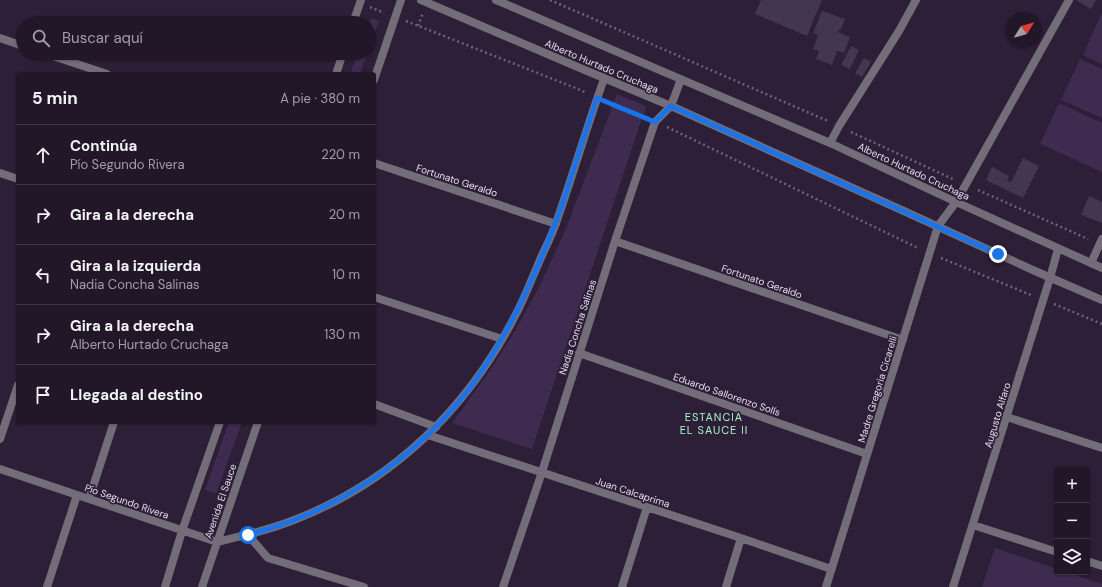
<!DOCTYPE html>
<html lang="es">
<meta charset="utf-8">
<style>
body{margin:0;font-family:"DM Sans",sans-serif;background:#292031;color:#f1f3f6}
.controls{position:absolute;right:12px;bottom:12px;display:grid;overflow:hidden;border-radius:4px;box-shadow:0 1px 3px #0004}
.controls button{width:36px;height:36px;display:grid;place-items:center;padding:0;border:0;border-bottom:1px solid #3e3646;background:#211729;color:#f1f3f6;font:20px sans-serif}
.compass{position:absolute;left:1006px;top:12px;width:36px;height:36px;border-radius:50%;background:#211729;box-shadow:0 1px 3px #0004;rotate:53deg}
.stop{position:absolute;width:12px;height:12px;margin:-9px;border:3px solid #1a73e8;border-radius:50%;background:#fff}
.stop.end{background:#1a73e8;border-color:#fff;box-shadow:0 1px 4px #0008}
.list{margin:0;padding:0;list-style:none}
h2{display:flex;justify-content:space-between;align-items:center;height:52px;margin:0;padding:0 16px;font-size:17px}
h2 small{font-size:13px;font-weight:400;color:#a29fa8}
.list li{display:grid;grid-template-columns:26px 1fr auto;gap:12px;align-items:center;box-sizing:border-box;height:60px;padding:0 16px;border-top:1px solid #3e3646}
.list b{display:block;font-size:15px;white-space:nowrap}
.list p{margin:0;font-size:13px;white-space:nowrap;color:#a29fa8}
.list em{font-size:13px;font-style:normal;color:#a29fa8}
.icon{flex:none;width:22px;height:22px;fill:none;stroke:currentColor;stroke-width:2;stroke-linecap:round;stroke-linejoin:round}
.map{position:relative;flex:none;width:1102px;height:587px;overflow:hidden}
.search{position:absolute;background:#211729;box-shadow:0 1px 3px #0004;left:16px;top:16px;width:360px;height:44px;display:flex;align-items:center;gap:10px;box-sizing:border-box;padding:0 14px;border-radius:22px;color:#a29fa8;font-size:15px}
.panel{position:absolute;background:#211729;box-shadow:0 1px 3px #0004;left:16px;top:72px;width:360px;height:352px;border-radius:4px}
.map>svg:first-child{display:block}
.green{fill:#3f2a50}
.building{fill:#43364f}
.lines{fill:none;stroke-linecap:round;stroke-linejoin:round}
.path{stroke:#6d6277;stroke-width:2.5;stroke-dasharray:2 3;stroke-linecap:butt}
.service{stroke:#736d79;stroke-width:8}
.minor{stroke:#736d79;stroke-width:8}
.route{stroke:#1a73e8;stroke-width:5}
.labels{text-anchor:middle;stroke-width:3.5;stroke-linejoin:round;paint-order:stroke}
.street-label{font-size:10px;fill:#e5dded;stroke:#2c1f37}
.neighbourhood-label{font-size:11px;letter-spacing:1px;fill:#a6f5c7;stroke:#2c1f37}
</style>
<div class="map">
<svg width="1102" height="587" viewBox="0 0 1102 587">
<rect width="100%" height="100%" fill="#2c1f37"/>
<path class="green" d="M1101 14 1102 15V64L1083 55Z
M371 18 379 21 369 49V23Z
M358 53H367L360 74H350Z
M1080 59 1102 69V118L1061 100Z
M617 94 646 106 532 449 452 423 493 366 517 327 539 287 565 231Z
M1059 103 1102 123V172L1040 144Z
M229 422H242L216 494 205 490Z
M995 548 1057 569V572H1066L1102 584V587H982Z"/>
<path class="building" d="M761 0H822L807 36 755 14Z
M1077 0H1096L1091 9 1077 1Z
M822 11 845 19 841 29H840L838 32 850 37 844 53 837 51 832 65 816 59 819 51 813 49 818 35 813 33Z
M851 46 859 50 850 69 841 65Z
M864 58 871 62 862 77 855 73Z
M1023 158 1039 166 1023 198 986 180 992 167 1009 176 1007 180 1011 182Z
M1089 196 1102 202V223L1081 215Z"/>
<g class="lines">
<path class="path" d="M550 0 828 121
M370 7 384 13
M406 21 573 87 587 93
M418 26 423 13
M608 103 644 117
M667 127 918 248
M851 132 955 180
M978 190 1088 239
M941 258 1031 295
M1054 304 1102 324"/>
<path class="service" d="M956 202 1069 0
M1091 263 1102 239"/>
<path class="minor" d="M421 0 580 68 671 106 906 212 1035 271 1102 300
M496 0 830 143 956 202 1102 268
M353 23 361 0
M0 38 23 46
M44 53 107 74
M336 74 343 53
M374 80 401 0
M830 143 839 126 899 31 916 0
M374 163 556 224
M0 173 18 179
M615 241 903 340
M374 297 502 339
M579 353 867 454
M374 404 436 427
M1007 417 1102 448
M428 435 741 538 831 569
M0 439 18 385
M0 469 217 542C243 536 269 530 294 520 393 482 468 408 516 314 524 299 530 283 537 267 543 252 551 238 556 223 573 175 587 126 604 79
M89 499 114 422
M973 525 1057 552
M248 535 268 558 364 587
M1087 561 1102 566
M47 587 77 495
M165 587 182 531 220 422
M202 587 258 422
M503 587 542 472 615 241 655 122 671 106 681 79
M622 587 647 507
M726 587 741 538
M826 587 938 226 956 202
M953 587 1050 278 1058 249"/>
</g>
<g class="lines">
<path class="route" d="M248 535C264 530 279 526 294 520 364 493 427 445 472 385 508 336 533 280 555 224 560 212 564 199 568 187 577 157 587 128 597 98L655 122 671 106 998 254"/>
</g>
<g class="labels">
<g class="street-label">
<text transform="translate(602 66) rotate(23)" y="4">Alberto Hurtado Cruchaga</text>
<text transform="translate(914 171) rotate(25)" y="4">Alberto Hurtado Cruchaga</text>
<text transform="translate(457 180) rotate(18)" y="4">Fortunato Geraldo</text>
<text transform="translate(762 281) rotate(19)" y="4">Fortunato Geraldo</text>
<text transform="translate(577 327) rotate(-72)" y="4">Nadia Concha Salinas</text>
<text transform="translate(877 389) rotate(-73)" y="4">Madre Gregoria Cicarelli</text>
<text transform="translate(727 394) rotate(19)" y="4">Eduardo Sallorenzo Solís</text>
<text transform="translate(997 415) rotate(-73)" y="4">Augusto Alfaro</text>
<text transform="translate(633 492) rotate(18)" y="4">Juan Calcaprima</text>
<text transform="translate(127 501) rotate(19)" y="4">Pío Segundo Rivera</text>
<text transform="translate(220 501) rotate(-71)" y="4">Avenida El Sauce</text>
</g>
<g class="neighbourhood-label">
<text x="714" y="421">ESTANCIA<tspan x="714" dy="13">EL SAUCE II</tspan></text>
</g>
</g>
</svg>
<div class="controls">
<button>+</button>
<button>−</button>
<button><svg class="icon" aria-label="layers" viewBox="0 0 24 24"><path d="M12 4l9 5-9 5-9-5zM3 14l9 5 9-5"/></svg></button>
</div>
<svg class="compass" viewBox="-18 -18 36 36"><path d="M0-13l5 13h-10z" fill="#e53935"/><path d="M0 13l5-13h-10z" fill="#a29fa8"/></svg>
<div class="stop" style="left:248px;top:535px"></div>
<div class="stop end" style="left:998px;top:254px"></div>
<div class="search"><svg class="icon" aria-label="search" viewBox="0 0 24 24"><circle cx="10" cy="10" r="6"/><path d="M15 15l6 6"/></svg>Buscar aquí</div>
<section class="panel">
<h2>5 min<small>A pie · 380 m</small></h2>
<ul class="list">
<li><svg class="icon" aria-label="ahead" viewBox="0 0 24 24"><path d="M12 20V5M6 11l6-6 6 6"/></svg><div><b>Continúa</b><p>Pío Segundo Rivera</p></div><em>220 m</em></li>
<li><svg class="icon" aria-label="right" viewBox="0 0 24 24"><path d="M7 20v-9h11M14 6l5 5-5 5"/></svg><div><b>Gira a la derecha</b></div><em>20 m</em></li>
<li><svg class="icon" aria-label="left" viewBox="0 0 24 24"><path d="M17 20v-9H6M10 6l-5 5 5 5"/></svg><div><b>Gira a la izquierda</b><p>Nadia Concha Salinas</p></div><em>10 m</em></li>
<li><svg class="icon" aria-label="right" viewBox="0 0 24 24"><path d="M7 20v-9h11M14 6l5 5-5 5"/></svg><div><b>Gira a la derecha</b><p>Alberto Hurtado Cruchaga</p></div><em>130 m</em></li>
<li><svg class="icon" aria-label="arrive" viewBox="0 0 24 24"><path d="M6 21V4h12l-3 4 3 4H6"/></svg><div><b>Llegada al destino</b></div></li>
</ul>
</section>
</div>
